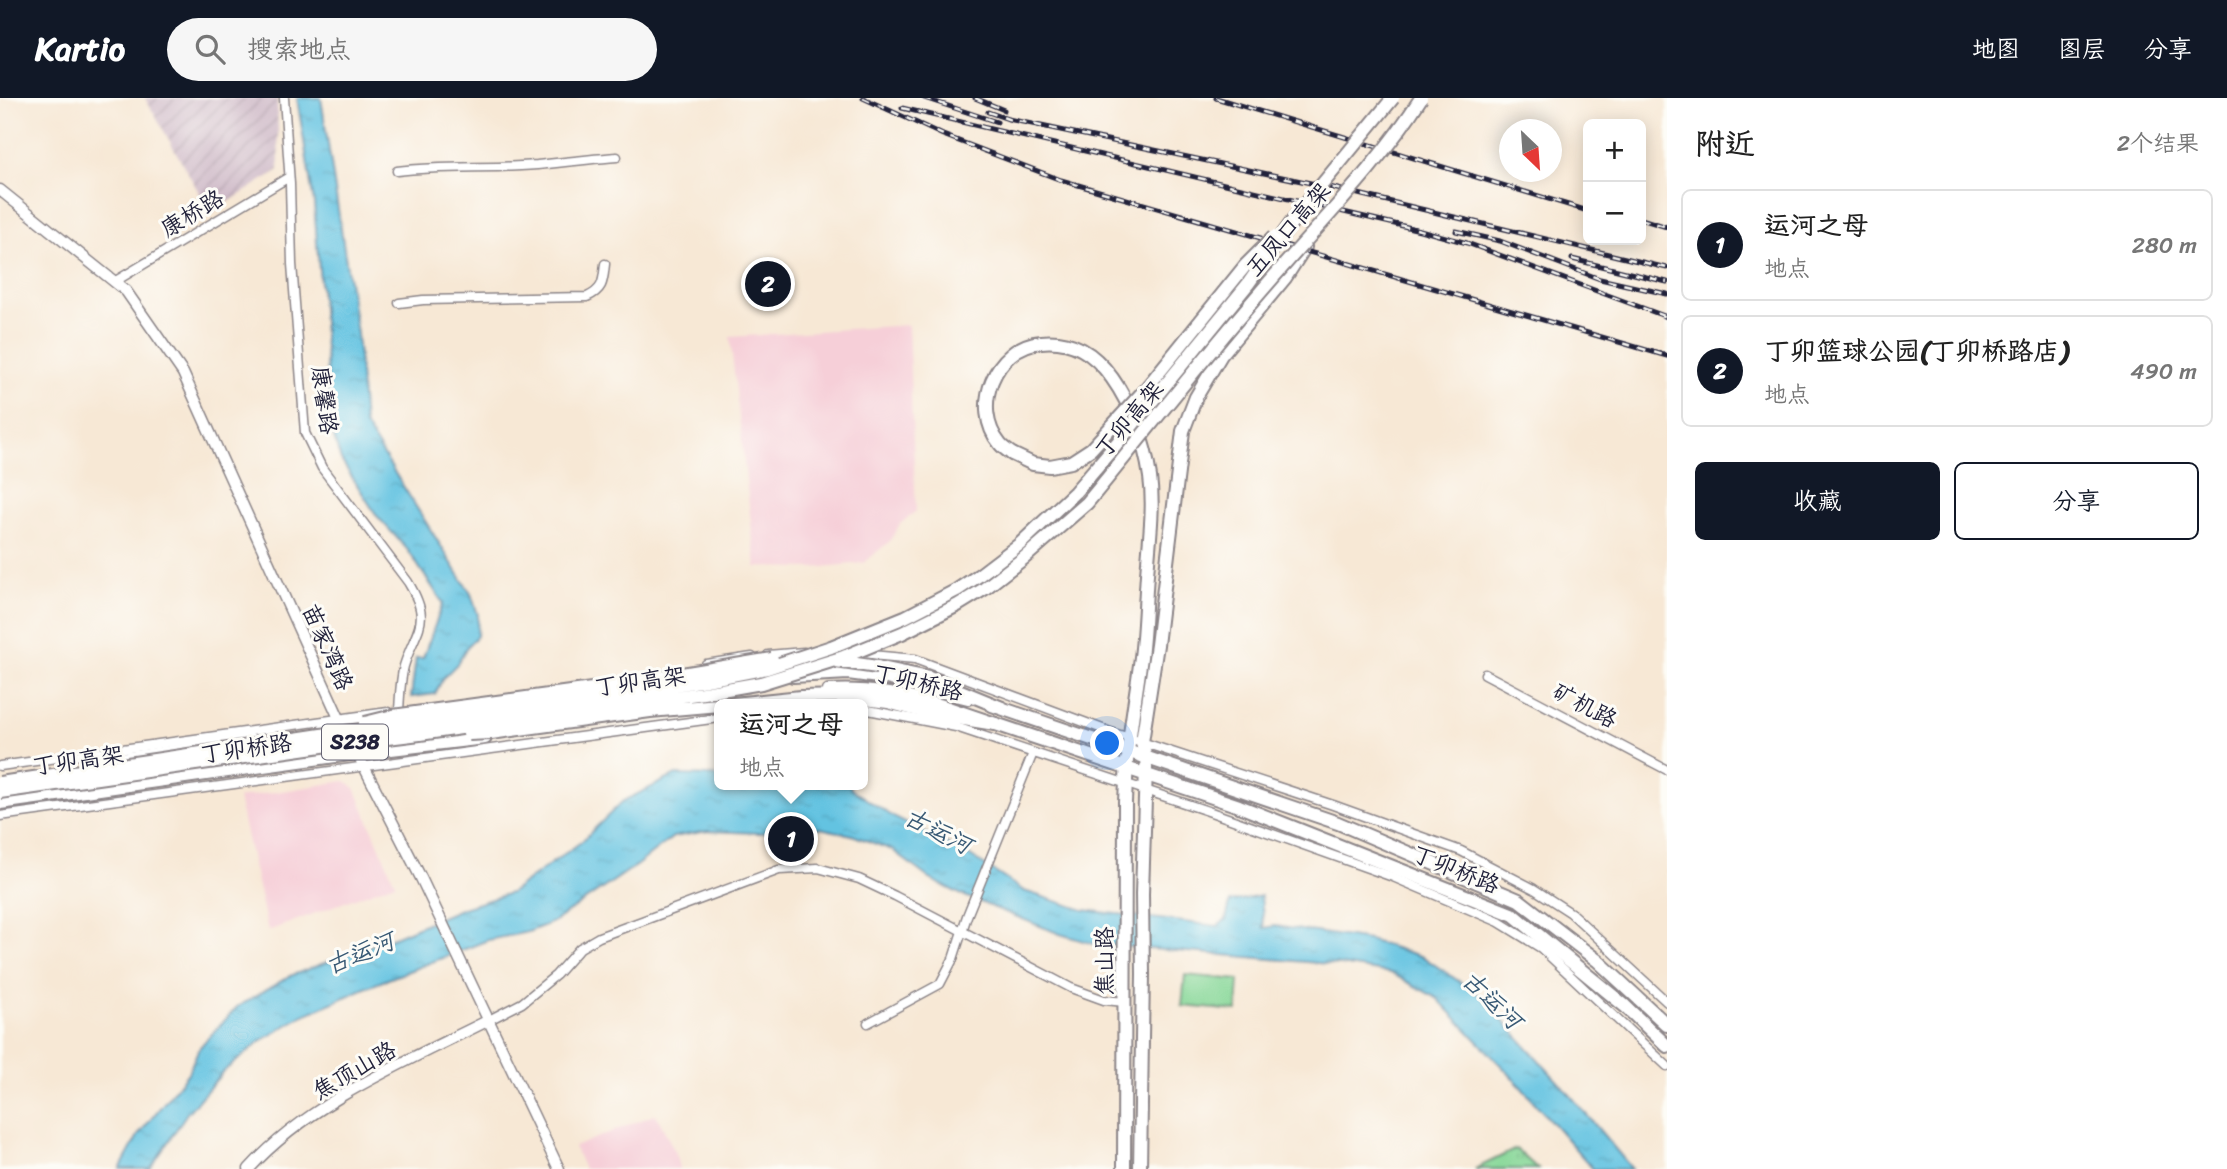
<!DOCTYPE html>
<html lang="zh">
<meta charset="utf-8">
<style>
body{margin:0;font-family:Sriracha,"LXGW WenKai TC",sans-serif;background:#f6f6f6;color:#222}
.controls{position:absolute;right:21px;top:21px;display:grid;overflow:hidden;border-radius:10px;box-shadow:0 4px 18px #0003}
.controls button{width:63px;height:63px;display:grid;place-items:center;padding:0;border:0;border-bottom:2px solid #e0e0e0;background:#fff;color:#222;font:35px sans-serif}
.compass{position:absolute;left:1499px;top:21px;width:63px;height:63px;border-radius:50%;background:#fff;box-shadow:0 4px 18px #0003;rotate:155deg}
.you{position:absolute;left:1108px;top:646px;width:24px;height:24px;margin:-18px;border:5px solid #fff;border-radius:50%;background:#1a73e8;box-shadow:0 0 0 10px #1a73e833}
.badge{display:grid;place-items:center;width:46px;height:46px;border-radius:50%;background:#111827;color:#fff;font-size:23px;font-weight:700}
.pin{position:absolute;translate:-50% -50%;border:4px solid #fff;box-shadow:0 2px 7px #0006}
.popup{position:absolute;left:714px;top:601px;width:154px;height:91px;box-sizing:border-box;display:grid;place-content:center;border-radius:10px;background:#fff;filter:drop-shadow(0 2px 5px #0005);font-size:23px;white-space:nowrap;color:#767676}
.popup b{font-size:26px;color:#222}
.popup::after{content:'';position:absolute;left:50%;top:100%;margin-left:-14px;border:14px solid transparent;border-top-color:#fff}
.list{margin:0;padding:0;list-style:none}
h2{display:flex;justify-content:space-between;align-items:center;height:91px;margin:0;padding:0 28px;font-size:30px}
h2 small{font-size:23px;font-weight:400;color:#767676}
.list li{display:grid;grid-template-columns:46px 1fr auto;gap:21px;align-items:center;box-sizing:border-box;height:112px;margin:0 14px 14px;padding:0 14px;border:2px solid #e0e0e0;border-radius:10px}
.list b{display:block;font-size:26px;white-space:nowrap}
.list p{margin:0;font-size:23px;white-space:nowrap;color:#767676}
.list em{font-size:23px;font-style:normal;color:#767676}
.actions{display:flex;gap:14px;padding:21px 28px}
.actions a{flex:1;padding:16px 0;border:2px solid #111827;border-radius:10px;text-align:center;font-size:24px;color:#111827}
.actions .main{background:#111827;color:#fff}
.icon{flex:none;width:38px;height:38px;fill:none;stroke:currentColor;stroke-width:2;stroke-linecap:round;stroke-linejoin:round}
.map{position:relative;flex:none;width:1667px;height:1071px;overflow:hidden}
header{display:flex;align-items:center;gap:42px;box-sizing:border-box;height:98px;padding:0 35px;background:#111827;color:#fff}
header strong{font-size:33px}
nav{display:flex;gap:38px;margin-inline-start:auto;font-size:24px}
.search{width:490px;height:63px;background:#f6f6f6;display:flex;align-items:center;gap:18px;box-sizing:border-box;padding:0 24px;border-radius:38px;color:#767676;font-size:26px}
main{display:flex}
aside{flex:1;background:#fff}
.map>svg:first-child{display:block}
.built{fill:#f6cfd8}
.industrial{fill:url(#industrial-furrows)}
.park{fill:url(#park-tufts);stroke:#547c69;stroke-width:2}
.pitch{fill:#86d797;stroke:#547c69;stroke-width:2}
.water{fill:url(#water-ripples);stroke:#42728e;stroke-width:2}
.lines{fill:none;stroke-linecap:round;stroke-linejoin:round}
.minor-casing{stroke:#8c8588;stroke-width:11}
.tertiary-casing{stroke:#8c8588;stroke-width:13}
.primary-casing{stroke:#8c8588;stroke-width:16}
.trunk-casing{stroke:#8c8588;stroke-width:16}
.minor{stroke:#fff;stroke-width:8}
.tertiary{stroke:#fff;stroke-width:10}
.primary{stroke:#fff;stroke-width:12}
.trunk{stroke:#fff;stroke-width:12}
.rail-casing{stroke:#22223b;stroke-width:5}
.rail{stroke:#fdfcf7;stroke-width:2.5;stroke-dasharray:8;stroke-linecap:butt}
.trunk-bridge-casing{stroke:#8c8588;stroke-width:16;stroke-linecap:butt}
.trunk-bridge{stroke:#fff;stroke-width:12}
.labels{text-anchor:middle;stroke-width:6;stroke-linejoin:round;paint-order:stroke}
.shield{fill:#fdfcf7;stroke:#646373;stroke-width:2}
.shield-label{font-size:21px;font-weight:bold;fill:#22223b}
.street-label{font-size:23px;fill:#22223b;stroke:#fdfcf7}
.water-label{font-size:24px;font-style:italic;fill:#395a75;stroke:#fdfcf7}
</style>
<header>
<strong>Kartio</strong>
<div class="search"><svg class="icon" aria-label="search" viewBox="0 0 24 24"><circle cx="10" cy="10" r="6"/><path d="M15 15l6 6"/></svg>搜索地点</div>
<nav><a>地图</a><a>图层</a><a>分享</a></nav>
</header>
<main>
<div class="map">
<svg width="1667" height="1071" viewBox="0 0 1667 1071">
<defs>
<pattern id="industrial-furrows" width="10" height="10" patternUnits="userSpaceOnUse" patternTransform="scale(1.75)"><rect width="10" height="10" fill="#d1bdca"/><path d="M-1 1l2-2M0 10L10 0M9 11l2-2" fill="none" stroke="#b3a2ae"/></pattern>
<pattern id="park-tufts" width="24" height="20" patternUnits="userSpaceOnUse" patternTransform="scale(1.75)"><rect width="24" height="20" fill="#86d797"/><path d="M3 7l-1-3M5 7V3M7 7l1-3M15 17l-1-3M17 17v-4M19 17l1-3" fill="none" stroke="#73b883"/></pattern>
<pattern id="water-ripples" width="26" height="14" patternUnits="userSpaceOnUse" patternTransform="scale(1.75)"><rect width="26" height="14" fill="#63c3e1"/><path d="M2 4q2-2 4 0t4 0M15 11q2-2 4 0t4 0" fill="none" stroke="#56a7c2"/></pattern>
</defs>
<rect width="100%" height="100%" fill="#fdfcf7"/>
<filter id="ink" filterUnits="userSpaceOnUse"><feTurbulence type="fractalNoise" baseFrequency=".0143" numOctaves="2"/><feDisplacementMap in="SourceGraphic" scale="14" xChannelSelector="R" yChannelSelector="G"/><feConvolveMatrix kernelMatrix="1 2 1 2 8 2 1 2 1" color-interpolation-filters="sRGB"/></filter>
<filter id="wash" filterUnits="userSpaceOnUse"><feTurbulence type="fractalNoise" baseFrequency=".00686" numOctaves="4" result="noise"/><feDisplacementMap in="SourceGraphic" scale="28" xChannelSelector="R" yChannelSelector="G"/><feGaussianBlur stdDeviation="1.57" result="paint"/><feColorMatrix in="noise" values="0 0 0 0 0 0 0 0 0 0 0 0 0 0 0 0 0 1.4 0 .05"/><feComposite in="paint" operator="in"/></filter>
<g filter="url(#wash)">
<rect width="100%" height="100%" fill="#f7e8d5"/>
<path class="built" d="M908 227 916 413 900 426 889 444 863 465 812 470 756 469 730 239Z
M345 683 355 690 395 785 268 833 238 700Z
M656 1016 677 1058 679 1071H584L574 1049Z"/>
<path class="industrial" d="M145 0H277L279 72 211 115Z"/>
<path class="park" d="M1516 1051 1538 1071H1475Z"/>
<path class="pitch" d="M1185 877 1239 882 1237 913 1182 908Z"/>
<path class="water" d="M297 0H321L357 236 364 326 471 496 478 517 477 538 466 550 457 566 443 580 435 596 411 599 416 560H423L443 505 407 451 377 418 341 362 331 330 314 105Z
M676 677 719 678V687H850L851 691 895 720 964 754 1024 793 1084 812 1217 828 1226 822 1230 804 1261 798 1264 830 1275 828 1369 842 1423 859 1482 899 1571 998 1632 1071H1593L1514 981 1437 900 1391 875 1341 867 1094 846 1060 836 960 796 930 781 892 752 852 737 820 730 759 735 708 733 673 739 637 767 553 824 528 834 488 842 365 890 302 918 261 943 224 973 187 1015 150 1071H120L139 1036 188 975 199 950 237 909 290 878 394 839 460 811 510 795 581 744 623 703Z"/>
</g>
<g filter="url(#ink)">
<g class="lines">
<g class="minor-casing">
<path id="minor" d="M284 0 290 86 292 166 305 335 322 370 408 484C433 525 416 529 404 568 400 583 400 598 399 613
M397 73C444 67 490 71 537 67 564 64 590 61 617 59
M114 184 289 79
M399 205 423 202 587 199C604 191 603 183 605 166
M827 553 915 561 1108 633 1333 707 1461 753 1534 791 1571 815 1667 904
M768 557 804 554
M706 566 752 559
M1485 576 1667 672
M863 611 956 629 1208 713 1393 779 1499 824 1541 850 1667 968
M0 668 388 614
M0 718 719 620
M489 922 522 905 556 877 580 850 599 839 779 772 818 770 859 781 895 798 1071 890 1104 902 1125 904
M868 925 940 886 953 861 967 818 1033 655"/>
</g>
<g class="tertiary-casing">
<path id="tertiary" d="M0 92 126 193 183 275 339 620 346 632
M354 649 421 780 559 1071
M249 1071C310 1003 408 963 489 922"/>
</g>
<g class="primary-casing">
<path id="primary" d="M793 578 848 575 886 580 968 600
M713 585 754 581
M829 593C868 590 902 598 939 607L1239 708 1514 817 1625 908 1667 948
M992 607 1338 725 1519 802 1598 863 1667 927
M324 632 375 623
M95 665 250 642
M0 705 357 655 485 640
M1124 1071 1125 704 1127 662
M1140 1071 1143 876 1142 796 1146 669"/>
</g>
<g class="trunk-casing">
<path id="trunk" d="M1012 356C1008 353 1003 350 1000 346 970 310 995 248 1041 244 1073 241 1094 255 1112 280 1132 308 1145 345 1150 379 1154 407 1150 436 1148 464 1145 496 1145 528 1141 559 1137 591 1131 623 1128 654
M877 569 929 580 1002 610
M733 606 801 599 844 598 888 604 933 616 995 626
M1146 661 1142 644 1157 547 1183 333 1196 299 1221 257 1285 180 1305 149"/>
</g>
<use href="#minor" class="minor"/>
<use href="#tertiary" class="tertiary"/>
<use href="#primary" class="primary"/>
<use href="#trunk" class="trunk"/>
<g class="rail-casing">
<path id="rail" d="M863 0 943 37 1061 82 1667 258
M924 0 997 24
M975 0 1004 12
M1216 0 1588 113
M902 10 1420 132 1467 145 1667 219
M988 14 1008 21 1325 88 1667 170
M1641 121 1667 129
M1456 133 1500 143 1600 181 1667 196
M1572 161 1667 184"/>
</g>
<use href="#rail" class="rail"/>
<g class="trunk-bridge-casing">
<path id="trunk-bridge" d="M1012 356 1033 366 1050 368 1071 364 1091 351 1144 293 1245 168 1274 139
M836 563 877 569
M365 625 393 618 592 591 772 561
M469 636 491 635 650 613 719 607
M0 685 321 637 481 617 706 582 767 570 831 549 905 519 957 492 978 478 1020 446 1075 394 1131 329 1248 186 1297 117 1393 0
M0 694 322 648 420 636 710 594 761 585 841 560 902 535 958 507 984 491 1024 460 1087 405C1148 331 1208 254 1271 182 1322 123 1379 66 1421 0"/>
</g>
<use href="#trunk-bridge" class="trunk-bridge"/>
</g>
</g>
<g class="labels">
<rect class="shield" x="322" y="626.5" width="66" height="35" rx="5"/>
<g class="shield-label">
<text x="355" y="651">S238</text>
</g>
<g class="street-label">
<text transform="translate(192 115) rotate(-31)" y="8">康桥路</text>
<text transform="translate(1288 131) rotate(-49)" y="8">五凤口高架</text>
<text transform="translate(325 302) rotate(82)" y="8">康馨路</text>
<text transform="translate(1129 321) rotate(-50)" y="8">丁卯高架</text>
<text transform="translate(328 549) rotate(66)" y="8">苗家湾路</text>
<text transform="translate(640 583) rotate(-8)" y="8">丁卯高架</text>
<text transform="translate(918 584) rotate(13)" y="8">丁卯桥路</text>
<text transform="translate(1585 607) rotate(28)" y="8">矿机路</text>
<text transform="translate(246 650) rotate(-8)" y="8">丁卯桥路</text>
<text transform="translate(78 662) rotate(-8)" y="8">丁卯高架</text>
<text transform="translate(1456 771) rotate(22)" y="8">丁卯桥路</text>
<text transform="translate(1104 863) rotate(-90)" y="8">焦山路</text>
<text transform="translate(354 972) rotate(-30)" y="8">焦顶山路</text>
</g>
<g class="water-label">
<text transform="translate(938 733) rotate(27)" y="8">古运河</text>
<text transform="translate(360 855) rotate(-22)" y="8">古运河</text>
<text transform="translate(1492 902) rotate(44)" y="8">古运河</text>
</g>
</g>
</svg>
<div class="controls">
<button>+</button>
<button>−</button>
</div>
<svg class="compass" viewBox="-18 -18 36 36"><path d="M0-13l5 13h-10z" fill="#e53935"/><path d="M0 13l5-13h-10z" fill="#767676"/></svg>
<div class="you"></div>
<div class="pin badge" style="left:791px;top:741px">1</div>
<div class="popup"><b>运河之母</b>地点</div>
<div class="pin badge" style="left:768px;top:186px">2</div>
</div>
<aside>
<h2>附近<small>2个结果</small></h2>
<ul class="list">
<li><span class="badge">1</span><div><b>运河之母</b><p>地点</p></div><em>280 m</em></li>
<li><span class="badge">2</span><div><b>丁卯篮球公园(丁卯桥路店)</b><p>地点</p></div><em>490 m</em></li>
</ul>
<div class="actions"><a class="main">收藏</a><a>分享</a></div>
</aside>
</main>
